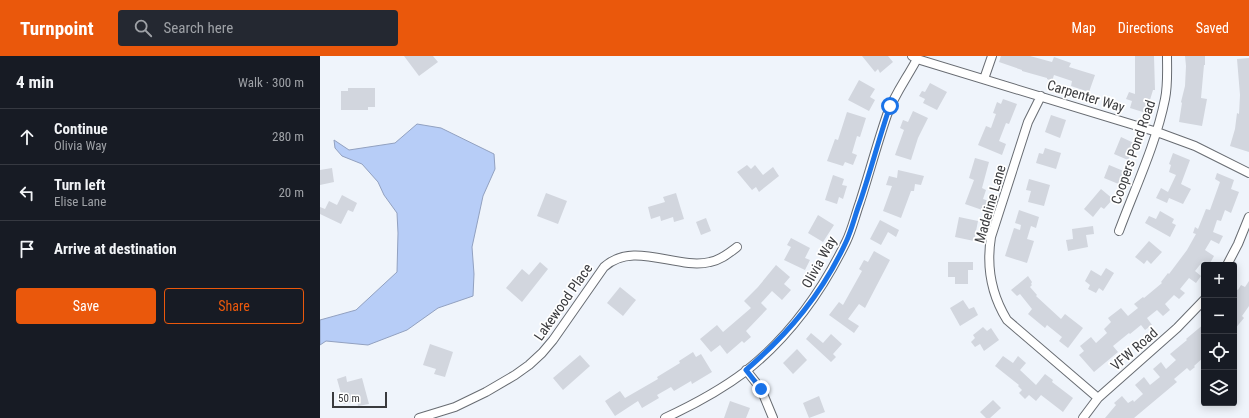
<!DOCTYPE html>
<meta charset="utf-8">
<style>
body{margin:0;font-family:"Roboto Condensed",sans-serif;background:#242831;color:#f1f3f6}
.controls{position:absolute;right:12px;bottom:12px;display:grid;overflow:hidden;border-radius:4px;box-shadow:0 2px 10px #0003}
.controls button{width:36px;height:36px;display:grid;place-items:center;padding:0;border:0;border-bottom:1px solid #363941;background:#171b24;color:#f1f3f6;font:20px sans-serif}
.scale{position:absolute;left:12px;bottom:10px;width:55px;box-sizing:border-box;padding-left:4px;border:2px solid #3a3b3e;border-top:0;font-size:11px;line-height:14px;white-space:nowrap;color:#3a3b3e;-webkit-text-stroke:3px #fff;paint-order:stroke}
.stop{position:absolute;width:12px;height:12px;margin:-9px;border:3px solid #1a73e8;border-radius:50%;background:#fff}
.stop.end{background:#1a73e8;border-color:#fff;box-shadow:0 1px 4px #0008}
.list{margin:0;padding:0;list-style:none}
h2{display:flex;justify-content:space-between;align-items:center;height:52px;margin:0;padding:0 16px;font-size:17px}
h2 small{font-size:13px;font-weight:400;color:#9ea1a6}
.list li{display:grid;grid-template-columns:26px 1fr auto;gap:12px;align-items:center;box-sizing:border-box;height:56px;padding:0 16px;border-top:1px solid #363941}
.list b{display:block;font-size:15px;white-space:nowrap}
.list p{margin:0;font-size:13px;white-space:nowrap;color:#9ea1a6}
.list em{font-size:13px;font-style:normal;color:#9ea1a6}
.actions{display:flex;gap:8px;padding:12px 16px}
.actions a{flex:1;padding:9px 0;border:1px solid #ea580c;border-radius:4px;text-align:center;font-size:14px;color:#ea580c}
.actions .main{background:#ea580c;color:#fff}
.icon{flex:none;width:22px;height:22px;fill:none;stroke:currentColor;stroke-width:2;stroke-linecap:round;stroke-linejoin:round}
.map{position:relative;flex:none;width:929px;height:362px;overflow:hidden}
header{display:flex;align-items:center;gap:24px;box-sizing:border-box;height:56px;padding:0 20px;background:#ea580c;color:#fff}
header strong{font-size:19px}
nav{display:flex;gap:22px;margin-inline-start:auto;font-size:14px}
.search{width:280px;height:36px;background:#242831;display:flex;align-items:center;gap:10px;box-sizing:border-box;padding:0 14px;border-radius:4px;color:#9ea1a6;font-size:15px}
main{display:flex}
aside{flex:1;background:#171b24}
.map>svg:first-child{display:block}
.water{fill:#b7cdf7;stroke:#92a1c0}
.building{fill:#d2d6de}
.lines{fill:none;stroke-linecap:round;stroke-linejoin:round}
.street-casing{stroke:#686c72;stroke-width:10}
.street{stroke:#fff;stroke-width:8}
.route{stroke:#1a73e8;stroke-width:5}
.labels{text-anchor:middle;stroke-width:3.5;stroke-linejoin:round;paint-order:stroke}
.street-label{font-size:14px;fill:#3a3b3e;stroke:#fff}
</style>
<header>
<strong>Turnpoint</strong>
<div class="search"><svg class="icon" aria-label="search" viewBox="0 0 24 24"><circle cx="10" cy="10" r="6"/><path d="M15 15l6 6"/></svg>Search here</div>
<nav><a>Map</a><a>Directions</a><a>Saved</a></nav>
</header>
<main>
<aside>
<h2>4 min<small>Walk · 300 m</small></h2>
<ul class="list">
<li><svg class="icon" aria-label="ahead" viewBox="0 0 24 24"><path d="M12 20V5M6 11l6-6 6 6"/></svg><div><b>Continue</b><p>Olivia Way</p></div><em>280 m</em></li>
<li><svg class="icon" aria-label="left" viewBox="0 0 24 24"><path d="M17 20v-9H6M10 6l-5 5 5 5"/></svg><div><b>Turn left</b><p>Elise Lane</p></div><em>20 m</em></li>
<li><svg class="icon" aria-label="arrive" viewBox="0 0 24 24"><path d="M6 21V4h12l-3 4 3 4H6"/></svg><div><b>Arrive at destination</b></div></li>
</ul>
<div class="actions"><a class="main">Save</a><a>Share</a></div>
</aside>
<div class="map">
<svg width="929" height="362" viewBox="0 0 929 362">
<rect width="100%" height="100%" fill="#eff4fb"/>
<path class="water" d="M97 68 121 72 174 98 175 113 163 140 152 191 154 218 153 240 118 252 87 274 48 289 6 285 0 289V264L36 254 77 216 78 177 77 157 64 139 58 126 42 108 22 100 15 92 14 84 29 94 75 87Z"/>
<path class="building" d="M84 0H113L118 6 99 20Z
M542 0H568L573 6 560 17 558 13 555 16Z
M681 0H710L732 6 734 1 751 7 749 11 775 19 769 36 751 30 752 25 734 19 732 25 727 23V22L702 15V14L679 6Z
M815 0H834L835 34H833L826 57 810 52 812 45 806 43 809 36 815 38Z
M865 0H885V9H884L881 42 887 43 882 70 859 66 862 47 861 46 865 30 866 10Z
M929 2V96L910 90 915 73 917 57 919 58 920 39 917 3Z
M539 24 555 33 550 41 555 44 549 55 528 44Z
M610 27 627 36 617 54 603 47 605 43 599 40 602 35 605 36Z
M28 32H55V51H48V54H21V35H28Z
M683 43 697 48 689 68 686 67 679 85 686 88 682 99 658 89 666 70 671 72 676 58 673 57 677 46 681 48Z
M593 55 608 62 598 82 591 104 575 99 584 74 580 72 583 64 588 66Z
M527 56 546 62 540 81 537 80 532 97 537 99 533 109 525 106 523 110 507 105 515 83 518 84Z
M731 59 746 64 740 82 725 76Z
M801 81 816 88 808 104 794 98Z
M725 92 741 97 736 113 716 107 719 97 723 98Z
M853 97 870 104 861 128 871 133 863 148 849 142 847 147 836 142 841 132 848 136 856 119 849 116 851 109 849 108Z
M655 102 669 106 662 132 666 134 663 143 669 145 665 155 645 148 654 124 649 122Z
M427 109 431 113 435 109 443 119 453 111 459 120 439 136 436 131 432 134 417 116Z
M789 109 806 116 801 129 784 122Z
M12 112 14 126 0 129V114Z
M578 114 604 120 601 129 595 128 594 135H591L581 162 563 155 572 130 566 129 569 120 577 122Z
M897 117 914 124 911 133 919 136 911 157 905 154 901 165 897 164 893 176 903 180 899 188 891 184 885 194 894 200 889 209 883 205 875 215 881 220 876 227 869 222 860 233 865 237 859 243 854 239 845 248 850 254 843 260 837 254 827 262 832 269 825 274 821 269 810 278 809 277 793 290 798 296 774 316 759 299 764 295 760 290 771 281 776 287 787 277 784 273 791 266 788 262 801 252 808 260 818 252 814 248 823 241 824 242 842 227 841 226 848 217 849 218 867 194 876 178 873 177 875 171 878 173 886 153 890 154 900 126 895 123Z
M513 119 524 123 522 129 527 130 523 143 519 141 517 148 505 144Z
M709 123 730 129 724 150 708 146 711 135 706 134Z
M781 133 793 143 784 153 781 151 773 161 764 153Z
M226 137 247 145 238 168 217 160Z
M356 137 364 163 354 166 353 161 341 165 340 160 331 163 328 151 345 146 343 141Z
M22 139 37 147 33 156 28 154 21 168 0 158V151L5 153 9 145 17 149Z
M699 154 719 161 716 172 711 170 707 183 714 185 707 207 685 200 694 172 700 174 701 169 695 167Z
M840 155 854 163 852 167 856 169 850 181 825 167 829 160 836 163Z
M498 159 514 169 503 186 488 177Z
M639 161 658 165 654 185 635 181Z
M386 162 391 175 381 179 376 166Z
M560 164 579 174 576 181 568 176 561 189 550 183Z
M773 170 774 178 766 179 768 191 748 195 746 184 753 183 752 173Z
M471 182 490 192 485 202 490 204 485 214 464 204 471 191 467 189Z
M829 185 842 196 831 208 827 204 824 208 815 201Z
M554 195 570 204 545 252 539 248 528 263 539 270 534 277 509 259 519 246 523 249 542 215 539 213 544 204 548 206Z
M220 206 228 213 202 246 186 232 202 213 209 219Z
M628 206H653V214H648V228H635V221H628Z
M456 209 470 221 464 228 471 234 462 244 452 235 441 247 447 253 426 275 431 281 424 287 422 285 407 298 400 289 391 296 380 283 397 269 403 276 431 252 424 245 438 231Z
M786 212 794 217 783 235 779 232 776 237 768 233 770 229 765 225 771 214 781 220Z
M708 220 712 226 711 228 712 229 710 231 717 239 716 240 741 263 745 258 763 272 748 292 739 285 742 281 727 269 725 272 708 258 712 253 700 238 697 240 691 234Z
M929 225V250L922 260 924 262 914 274V232L918 234 921 229 925 231Z
M300 231 316 244 303 260 287 247Z
M643 244 649 253 654 251 658 259 640 270 630 252Z
M884 268V301L874 310 875 311 870 315 867 312 854 323 857 326 814 362H785L796 349 794 347 802 340 808 347 813 344 814 346 823 338 815 329 824 321 830 329 840 321 833 313 841 306 846 313 856 304 850 298 867 284 866 283Z
M663 271 667 275 671 272 679 284 664 295 660 288 655 291 651 286 655 282 653 279Z
M491 277 503 287 511 278 522 288 513 298 516 301 511 306 486 283Z
M110 288 133 296 125 321 114 318 116 313 103 309Z
M477 293 487 304 473 318 463 307Z
M373 296 376 301 381 298 392 316 372 328 371 325 354 335 351 331 337 339 339 342 322 352 318 345 295 360 285 345 300 335 305 342 338 323 337 321 360 307 359 305Z
M260 299 270 310 243 334 233 322Z
M683 300 693 307 698 300 706 307 700 314 716 329 725 318 733 324 732 326 753 342 743 356 721 339 716 345 709 339 705 343 699 337 702 334 698 330 699 329 675 310Z
M26 320 27 326 42 322 49 348 38 350 37 344 24 348 17 323Z
M499 340 505 356 489 362 483 347Z
M673 344 681 352 670 362H666L660 356Z
M410 345 430 352 426 362H404Z"/>
<g class="lines">
<g class="street-casing">
<path id="street" d="M592 0 597 3 837 76 875 90 929 117
M664 23 672 0
M721 40 708 66 671 181C666 212 671 238 687 264L778 342
M799 175C815 132 836 88 845 43 848 29 847 14 847 0
M907 209 918 188 929 161
M426 314 441 333 453 362
M99 362 135 351 166 336 195 319 209 309 222 297 233 284 284 211C314 184 356 214 390 206 401 204 409 197 417 191
M345 362C373 349 401 334 426 315 469 281 502 235 526 186 532 174 535 160 540 146 549 118 557 88 567 59 574 39 587 22 597 3
M763 362 778 342 857 272 884 244"/>
</g>
<use href="#street" class="street"/>
</g>
<g class="lines">
<path class="route" d="M441 333 426 314C469 277 502 238 526 186 532 173 535 159 540 146 551 114 559 82 570 50"/>
</g>
<g class="labels">
<g class="street-label">
<text transform="translate(766 40) rotate(17)" y="5">Carpenter Way</text>
<text transform="translate(813 96) rotate(-71)" y="5">Coopers Pond Road</text>
<text transform="translate(670 148) rotate(-74)" y="5">Madeline Lane</text>
<text transform="translate(499 206) rotate(-61)" y="5">Olivia Way</text>
<text transform="translate(243 246) rotate(-55)" y="5">Lakewood Place</text>
<text transform="translate(814 293) rotate(-41)" y="5">VFW Road</text>
</g>
</g>
</svg>
<div class="controls">
<button>+</button>
<button>−</button>
<button><svg class="icon" aria-label="locate" viewBox="0 0 24 24"><circle cx="12" cy="12" r="6"/><path d="M12 2v4M12 18v4M2 12h4M18 12h4"/></svg></button>
<button><svg class="icon" aria-label="layers" viewBox="0 0 24 24"><path d="M12 4l9 5-9 5-9-5zM3 14l9 5 9-5"/></svg></button>
</div>
<div class="scale">50 m</div>
<div class="stop" style="left:570px;top:50px"></div>
<div class="stop end" style="left:441px;top:333px"></div>
</div>
</main>
